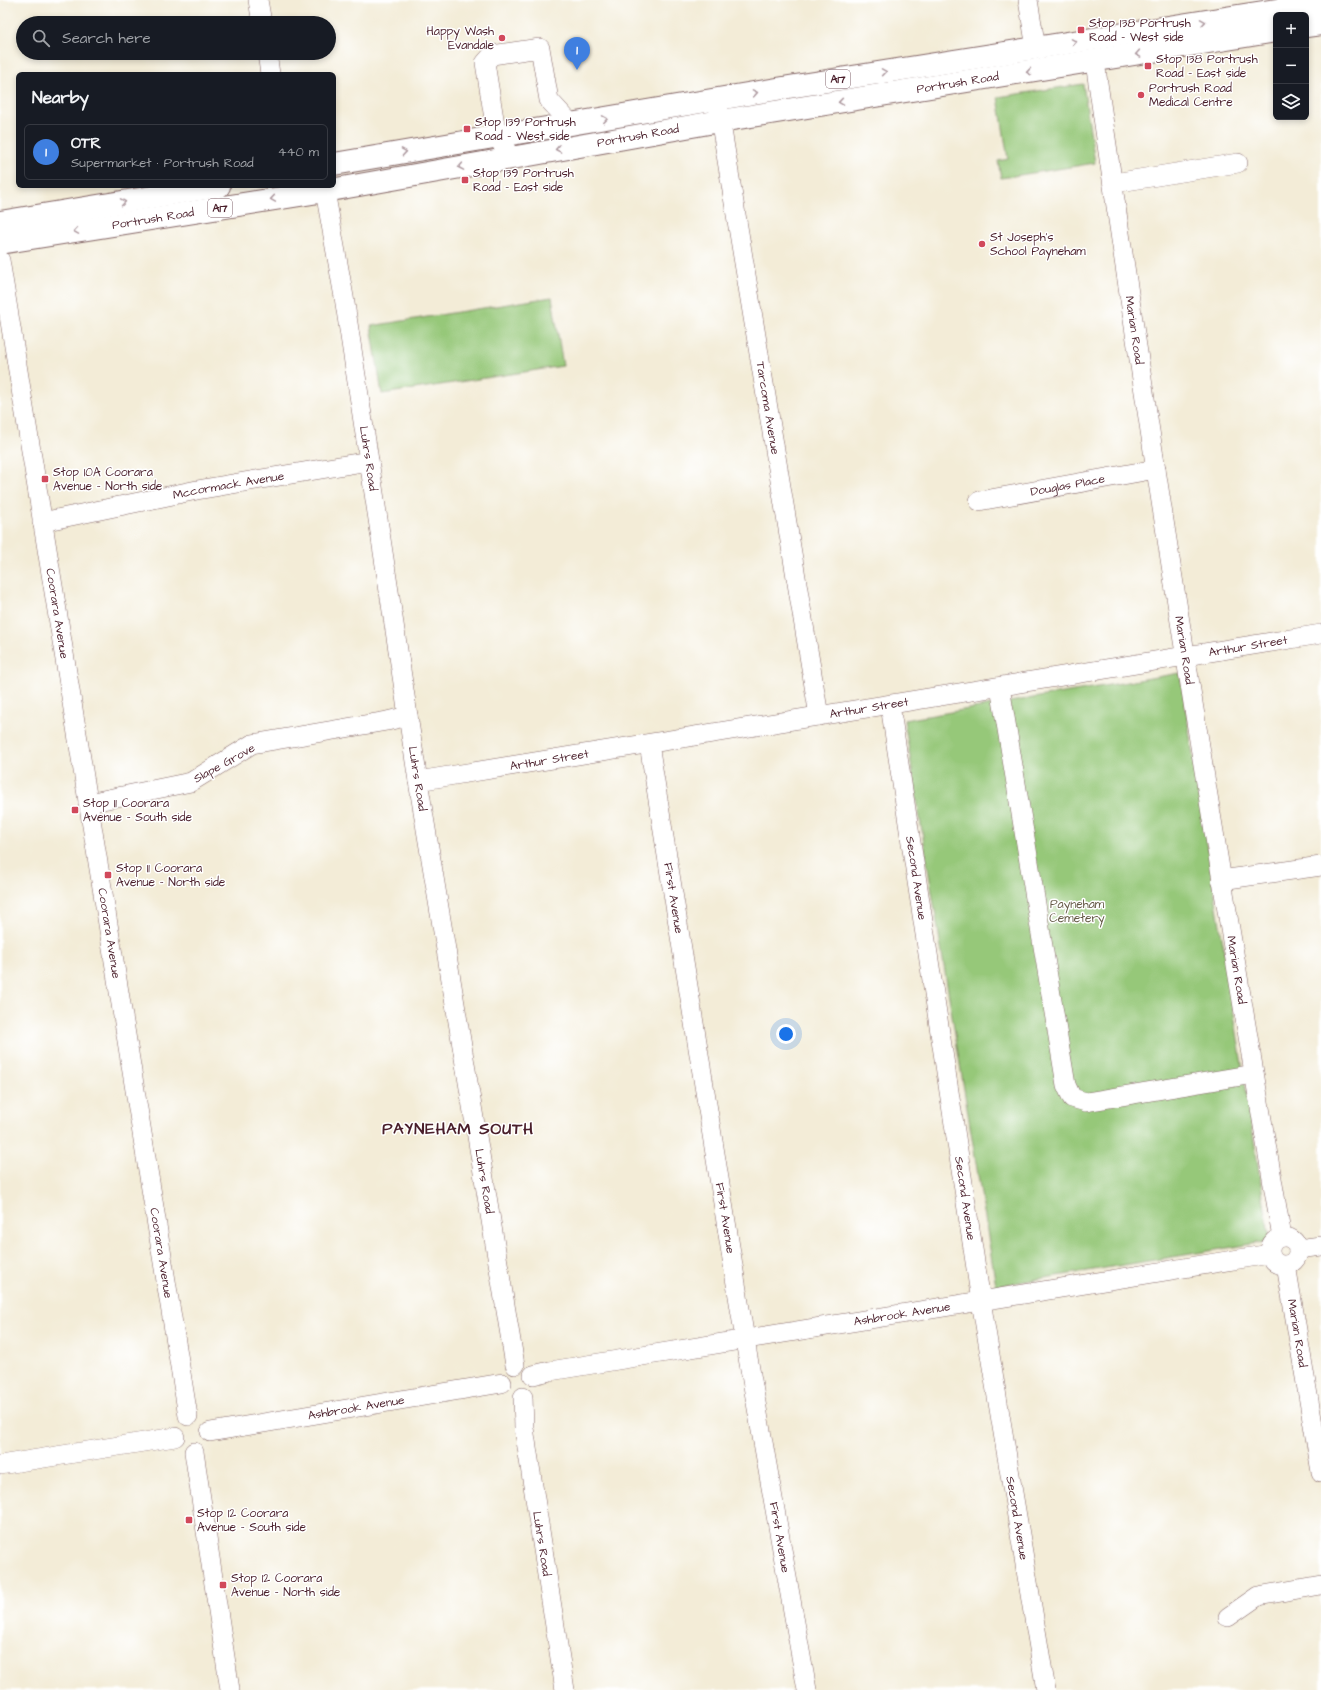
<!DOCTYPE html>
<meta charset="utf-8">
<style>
body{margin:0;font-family:"Architects Daughter",sans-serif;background:#242831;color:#f1f3f6}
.controls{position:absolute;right:12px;top:12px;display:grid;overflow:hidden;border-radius:6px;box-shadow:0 2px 6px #0003}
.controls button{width:36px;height:36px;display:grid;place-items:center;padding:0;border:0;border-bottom:1px solid #363941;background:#171b24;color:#f1f3f6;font:20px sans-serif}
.you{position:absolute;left:786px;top:1034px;width:14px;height:14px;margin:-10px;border:3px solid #fff;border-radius:50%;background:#1a73e8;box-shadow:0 0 0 6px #1a73e833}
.badge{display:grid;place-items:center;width:26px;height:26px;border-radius:50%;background:#0b8043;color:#fff;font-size:13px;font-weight:700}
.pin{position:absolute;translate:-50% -33px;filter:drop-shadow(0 1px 2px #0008)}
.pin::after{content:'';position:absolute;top:21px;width:14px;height:12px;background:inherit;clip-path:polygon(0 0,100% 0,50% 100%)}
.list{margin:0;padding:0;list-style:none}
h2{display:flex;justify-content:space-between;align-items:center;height:52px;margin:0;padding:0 16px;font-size:17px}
h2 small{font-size:13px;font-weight:400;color:#9ea1a6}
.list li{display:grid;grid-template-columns:26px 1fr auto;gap:12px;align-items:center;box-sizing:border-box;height:56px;margin:0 8px 8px;padding:0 8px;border:1px solid #363941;border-radius:6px}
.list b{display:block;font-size:15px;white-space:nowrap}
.list p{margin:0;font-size:13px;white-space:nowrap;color:#9ea1a6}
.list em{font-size:13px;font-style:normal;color:#9ea1a6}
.icon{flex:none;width:22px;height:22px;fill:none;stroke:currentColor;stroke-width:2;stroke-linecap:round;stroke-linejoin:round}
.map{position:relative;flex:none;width:1321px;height:1690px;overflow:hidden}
.search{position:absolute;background:#171b24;box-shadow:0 2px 6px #0003;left:16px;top:16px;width:320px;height:44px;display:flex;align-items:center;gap:10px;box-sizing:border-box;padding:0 14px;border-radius:22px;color:#9ea1a6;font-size:15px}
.panel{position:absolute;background:#171b24;box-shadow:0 2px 6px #0003;left:16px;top:72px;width:320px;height:116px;border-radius:6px}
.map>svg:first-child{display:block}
.green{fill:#96c879;stroke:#707452}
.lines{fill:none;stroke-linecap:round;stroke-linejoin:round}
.minor-casing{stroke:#856767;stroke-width:20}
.highway-casing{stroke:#856767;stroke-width:24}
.minor{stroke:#fff;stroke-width:19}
.highway{stroke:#fff;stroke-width:22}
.oneway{stroke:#ae9aa0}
.poi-dot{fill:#d1495b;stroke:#fff;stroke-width:1.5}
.labels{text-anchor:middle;stroke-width:3;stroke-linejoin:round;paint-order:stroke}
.shield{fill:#fff;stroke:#80626b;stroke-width:1}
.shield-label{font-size:11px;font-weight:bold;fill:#4a1f2b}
.poi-label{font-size:12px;fill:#4a1f2b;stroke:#fff;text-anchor:start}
.street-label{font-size:12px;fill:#4a1f2b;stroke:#fff}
.park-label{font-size:12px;fill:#655a46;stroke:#fff}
.district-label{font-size:16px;font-weight:bold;letter-spacing:1px;fill:#4a1f2b;stroke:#fff}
</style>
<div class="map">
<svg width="1321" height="1690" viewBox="0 0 1321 1690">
<rect width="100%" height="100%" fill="#fff"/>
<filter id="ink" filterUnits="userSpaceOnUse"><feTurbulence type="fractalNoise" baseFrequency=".025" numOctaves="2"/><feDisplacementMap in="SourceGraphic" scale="8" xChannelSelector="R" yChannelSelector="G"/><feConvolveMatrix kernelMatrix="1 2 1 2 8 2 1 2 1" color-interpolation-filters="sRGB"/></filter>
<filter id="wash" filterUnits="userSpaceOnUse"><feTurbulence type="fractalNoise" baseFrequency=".012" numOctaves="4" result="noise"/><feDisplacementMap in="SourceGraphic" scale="16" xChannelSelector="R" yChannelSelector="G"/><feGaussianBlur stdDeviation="0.9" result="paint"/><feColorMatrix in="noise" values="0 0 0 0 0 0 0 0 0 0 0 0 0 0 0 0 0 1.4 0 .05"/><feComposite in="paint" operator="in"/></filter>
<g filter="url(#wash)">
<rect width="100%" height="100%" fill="#f3ecd7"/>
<path class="green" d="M1083 84 1095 163 1001 178 998 161 1008 159 998 97Z
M552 297 563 366 382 394 371 326Z
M1180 673 1270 1241 996 1286 904 720Z"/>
</g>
<g filter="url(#ink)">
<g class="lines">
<g class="minor-casing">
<g id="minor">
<path d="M258 0 262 23"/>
<path d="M1028 0 1036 48"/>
<path d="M267 53 270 74"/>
<path id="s1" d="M1095 62C1151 454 1215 846 1282 1237"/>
<path id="s2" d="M718 106 819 716"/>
<path d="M511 157 497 137 485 63 492 55 540 48 549 100 572 125"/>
<path d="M1114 183 1238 163"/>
<path id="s3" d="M325 191 344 297 418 781 515 1365"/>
<path id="s4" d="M0 260 188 1416"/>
<path id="s5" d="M979 501 1156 469"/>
<path id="s6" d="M42 522 197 490 369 461"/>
<path d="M1000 687 1066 1085 1072 1098 1086 1102 1254 1074"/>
<path id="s7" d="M890 705 981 1301 1046 1690"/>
<path id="s8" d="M649 744 747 1352 807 1690"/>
<path id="s9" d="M418 781 1321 634"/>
<path d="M88 803 191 782 252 744 387 721 408 716"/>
<path d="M1221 880 1321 866"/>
<circle cx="1284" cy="1251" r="14"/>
<path d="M1298 1249 1321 1246"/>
<path id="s10" d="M1286 1265 1321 1472"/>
<path id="s11" d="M533 1375 550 1371 1270 1254"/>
<path id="s12" d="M523 1397 524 1428 565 1690"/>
<path id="s13" d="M210 1432 502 1383"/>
<path d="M194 1452 230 1690"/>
<path d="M0 1465 175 1437"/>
<path d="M1228 1617 1258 1596 1321 1585"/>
</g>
</g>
<g class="highway-casing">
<g id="highway">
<path d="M1306 26 1321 24"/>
<path d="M334 164 789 87 1321 3"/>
<path d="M0 222 219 186"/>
<path id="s14" d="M0 243 325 191 720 121 1276 31"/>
</g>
</g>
<use href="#minor" class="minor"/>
<use href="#highway" class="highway"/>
</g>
<defs><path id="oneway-chevron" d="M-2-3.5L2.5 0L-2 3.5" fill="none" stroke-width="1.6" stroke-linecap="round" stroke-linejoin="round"/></defs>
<g class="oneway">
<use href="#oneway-chevron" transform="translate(1203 22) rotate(-9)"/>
<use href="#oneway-chevron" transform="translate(1074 42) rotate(-9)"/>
<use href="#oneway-chevron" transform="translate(1138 54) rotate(170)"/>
<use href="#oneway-chevron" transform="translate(884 72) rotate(-9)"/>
<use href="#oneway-chevron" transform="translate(1029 72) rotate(171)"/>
<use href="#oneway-chevron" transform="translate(755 93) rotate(-10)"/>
<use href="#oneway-chevron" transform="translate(841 102) rotate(171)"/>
<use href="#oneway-chevron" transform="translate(605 119) rotate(-9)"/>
<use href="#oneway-chevron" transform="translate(558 149) rotate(170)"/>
<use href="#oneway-chevron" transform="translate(404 152) rotate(-9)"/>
<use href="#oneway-chevron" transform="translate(461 167) rotate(170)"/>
<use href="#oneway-chevron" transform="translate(273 199) rotate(171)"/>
<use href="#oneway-chevron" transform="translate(123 202) rotate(-9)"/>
<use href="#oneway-chevron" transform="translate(76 231) rotate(171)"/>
</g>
</g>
<g class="poi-dot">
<rect x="1077" y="26" width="8" height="8" rx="2"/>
<circle cx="502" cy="38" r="4"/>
<rect x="1144" y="62" width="8" height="8" rx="2"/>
<circle cx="1141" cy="95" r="4"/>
<rect x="463" y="125" width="8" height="8" rx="2"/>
<rect x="461" y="176" width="8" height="8" rx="2"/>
<circle cx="982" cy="244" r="4"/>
<rect x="41" y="475" width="8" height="8" rx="2"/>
<rect x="71" y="806" width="8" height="8" rx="2"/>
<rect x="104" y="871" width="8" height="8" rx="2"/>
<rect x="185" y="1516" width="8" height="8" rx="2"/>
<rect x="219" y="1581" width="8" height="8" rx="2"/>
</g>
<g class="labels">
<g class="shield">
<rect x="826" y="70" width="24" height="18" rx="3"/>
<rect x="208" y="199" width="24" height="18" rx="3"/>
</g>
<g class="shield-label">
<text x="838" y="83">A17</text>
<text x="220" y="212">A17</text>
</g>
<g class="poi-label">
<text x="1089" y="27">Stop 138 Portrush<tspan x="1089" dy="14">Road - West side</tspan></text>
<text x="494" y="35" text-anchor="end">Happy Wash<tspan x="494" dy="14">Evandale</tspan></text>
<text x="1156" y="63">Stop 138 Portrush<tspan x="1156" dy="14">Road - East side</tspan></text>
<text x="1149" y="92">Portrush Road<tspan x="1149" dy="14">Medical Centre</tspan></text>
<text x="475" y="126">Stop 139 Portrush<tspan x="475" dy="14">Road - West side</tspan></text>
<text x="473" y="177">Stop 139 Portrush<tspan x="473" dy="14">Road - East side</tspan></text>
<text x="990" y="241">St Joseph's<tspan x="990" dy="14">School Payneham</tspan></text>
<text x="53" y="476">Stop 10A Coorara<tspan x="53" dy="14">Avenue - North side</tspan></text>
<text x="83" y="807">Stop 11 Coorara<tspan x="83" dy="14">Avenue - South side</tspan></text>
<text x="116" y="872">Stop 11 Coorara<tspan x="116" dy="14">Avenue - North side</tspan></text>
<text x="197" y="1517">Stop 12 Coorara<tspan x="197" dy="14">Avenue - South side</tspan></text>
<text x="231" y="1582">Stop 12 Coorara<tspan x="231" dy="14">Avenue - North side</tspan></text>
</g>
<g class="street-label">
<text dy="4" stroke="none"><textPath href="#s14" startOffset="971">Portrush Road</textPath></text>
<text dy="4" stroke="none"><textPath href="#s14" startOffset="647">Portrush Road</textPath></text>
<text dy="4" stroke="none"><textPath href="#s14" startOffset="155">Portrush Road</textPath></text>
<text dy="4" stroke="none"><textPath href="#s1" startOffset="271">Marian Road</textPath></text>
<text dy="4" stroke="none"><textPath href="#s2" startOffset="306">Tarcoma Avenue</textPath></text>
<text dy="4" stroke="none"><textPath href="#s3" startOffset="271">Luhrs Road</textPath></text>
<text dy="4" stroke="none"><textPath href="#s5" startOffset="90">Douglas Place</textPath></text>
<text dy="4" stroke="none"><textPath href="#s6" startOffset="190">Mccormack Avenue</textPath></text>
<text dy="4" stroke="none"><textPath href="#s4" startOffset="358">Coorara Avenue</textPath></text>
<text dy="4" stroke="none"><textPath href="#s9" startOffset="841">Arthur Street</textPath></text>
<text dy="4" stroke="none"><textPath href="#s1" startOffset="595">Marian Road</textPath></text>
<text dy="4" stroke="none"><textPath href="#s9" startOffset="457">Arthur Street</textPath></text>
<text dy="4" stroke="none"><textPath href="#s9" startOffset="133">Arthur Street</textPath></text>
<text transform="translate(224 763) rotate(-29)" y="4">Slape Grove</text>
<text dy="4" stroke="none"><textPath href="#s3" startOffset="595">Luhrs Road</textPath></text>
<text dy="4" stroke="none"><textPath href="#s7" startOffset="175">Second Avenue</textPath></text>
<text dy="4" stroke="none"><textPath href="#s8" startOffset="156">First Avenue</textPath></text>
<text dy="4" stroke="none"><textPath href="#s4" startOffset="682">Coorara Avenue</textPath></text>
<text dy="4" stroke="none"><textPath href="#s1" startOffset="919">Marian Road</textPath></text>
<text dy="4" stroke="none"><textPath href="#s3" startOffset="1003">Luhrs Road</textPath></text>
<text dy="4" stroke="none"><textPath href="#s7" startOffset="499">Second Avenue</textPath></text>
<text dy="4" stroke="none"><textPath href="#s8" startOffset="480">First Avenue</textPath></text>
<text dy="4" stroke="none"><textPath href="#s4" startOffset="1006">Coorara Avenue</textPath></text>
<text dy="4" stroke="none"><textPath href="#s11" startOffset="374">Ashbrook Avenue</textPath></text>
<text dy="4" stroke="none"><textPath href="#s10" startOffset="69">Marian Road</textPath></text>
<text dy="4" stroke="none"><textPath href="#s13" startOffset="148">Ashbrook Avenue</textPath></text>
<text dy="4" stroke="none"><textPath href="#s7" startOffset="823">Second Avenue</textPath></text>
<text dy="4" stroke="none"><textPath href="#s8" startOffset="804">First Avenue</textPath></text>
<text dy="4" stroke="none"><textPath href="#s12" startOffset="148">Luhrs Road</textPath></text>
</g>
<g class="park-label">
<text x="1077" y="908">Payneham<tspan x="1077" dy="14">Cemetery</tspan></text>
</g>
<g class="district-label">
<text x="458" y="1134">PAYNEHAM SOUTH</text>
</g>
</g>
</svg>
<div class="controls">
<button>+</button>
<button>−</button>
<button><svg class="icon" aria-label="layers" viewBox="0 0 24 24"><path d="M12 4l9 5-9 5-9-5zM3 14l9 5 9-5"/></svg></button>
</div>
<div class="you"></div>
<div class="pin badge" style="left:577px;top:70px;background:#3f7fe0">1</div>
<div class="search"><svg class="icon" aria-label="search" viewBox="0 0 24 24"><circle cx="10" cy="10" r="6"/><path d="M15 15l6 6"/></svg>Search here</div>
<section class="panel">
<h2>Nearby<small></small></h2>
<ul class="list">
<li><span class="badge" style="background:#3f7fe0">1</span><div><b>OTR</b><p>Supermarket · Portrush Road</p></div><em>440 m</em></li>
</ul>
</section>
</div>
